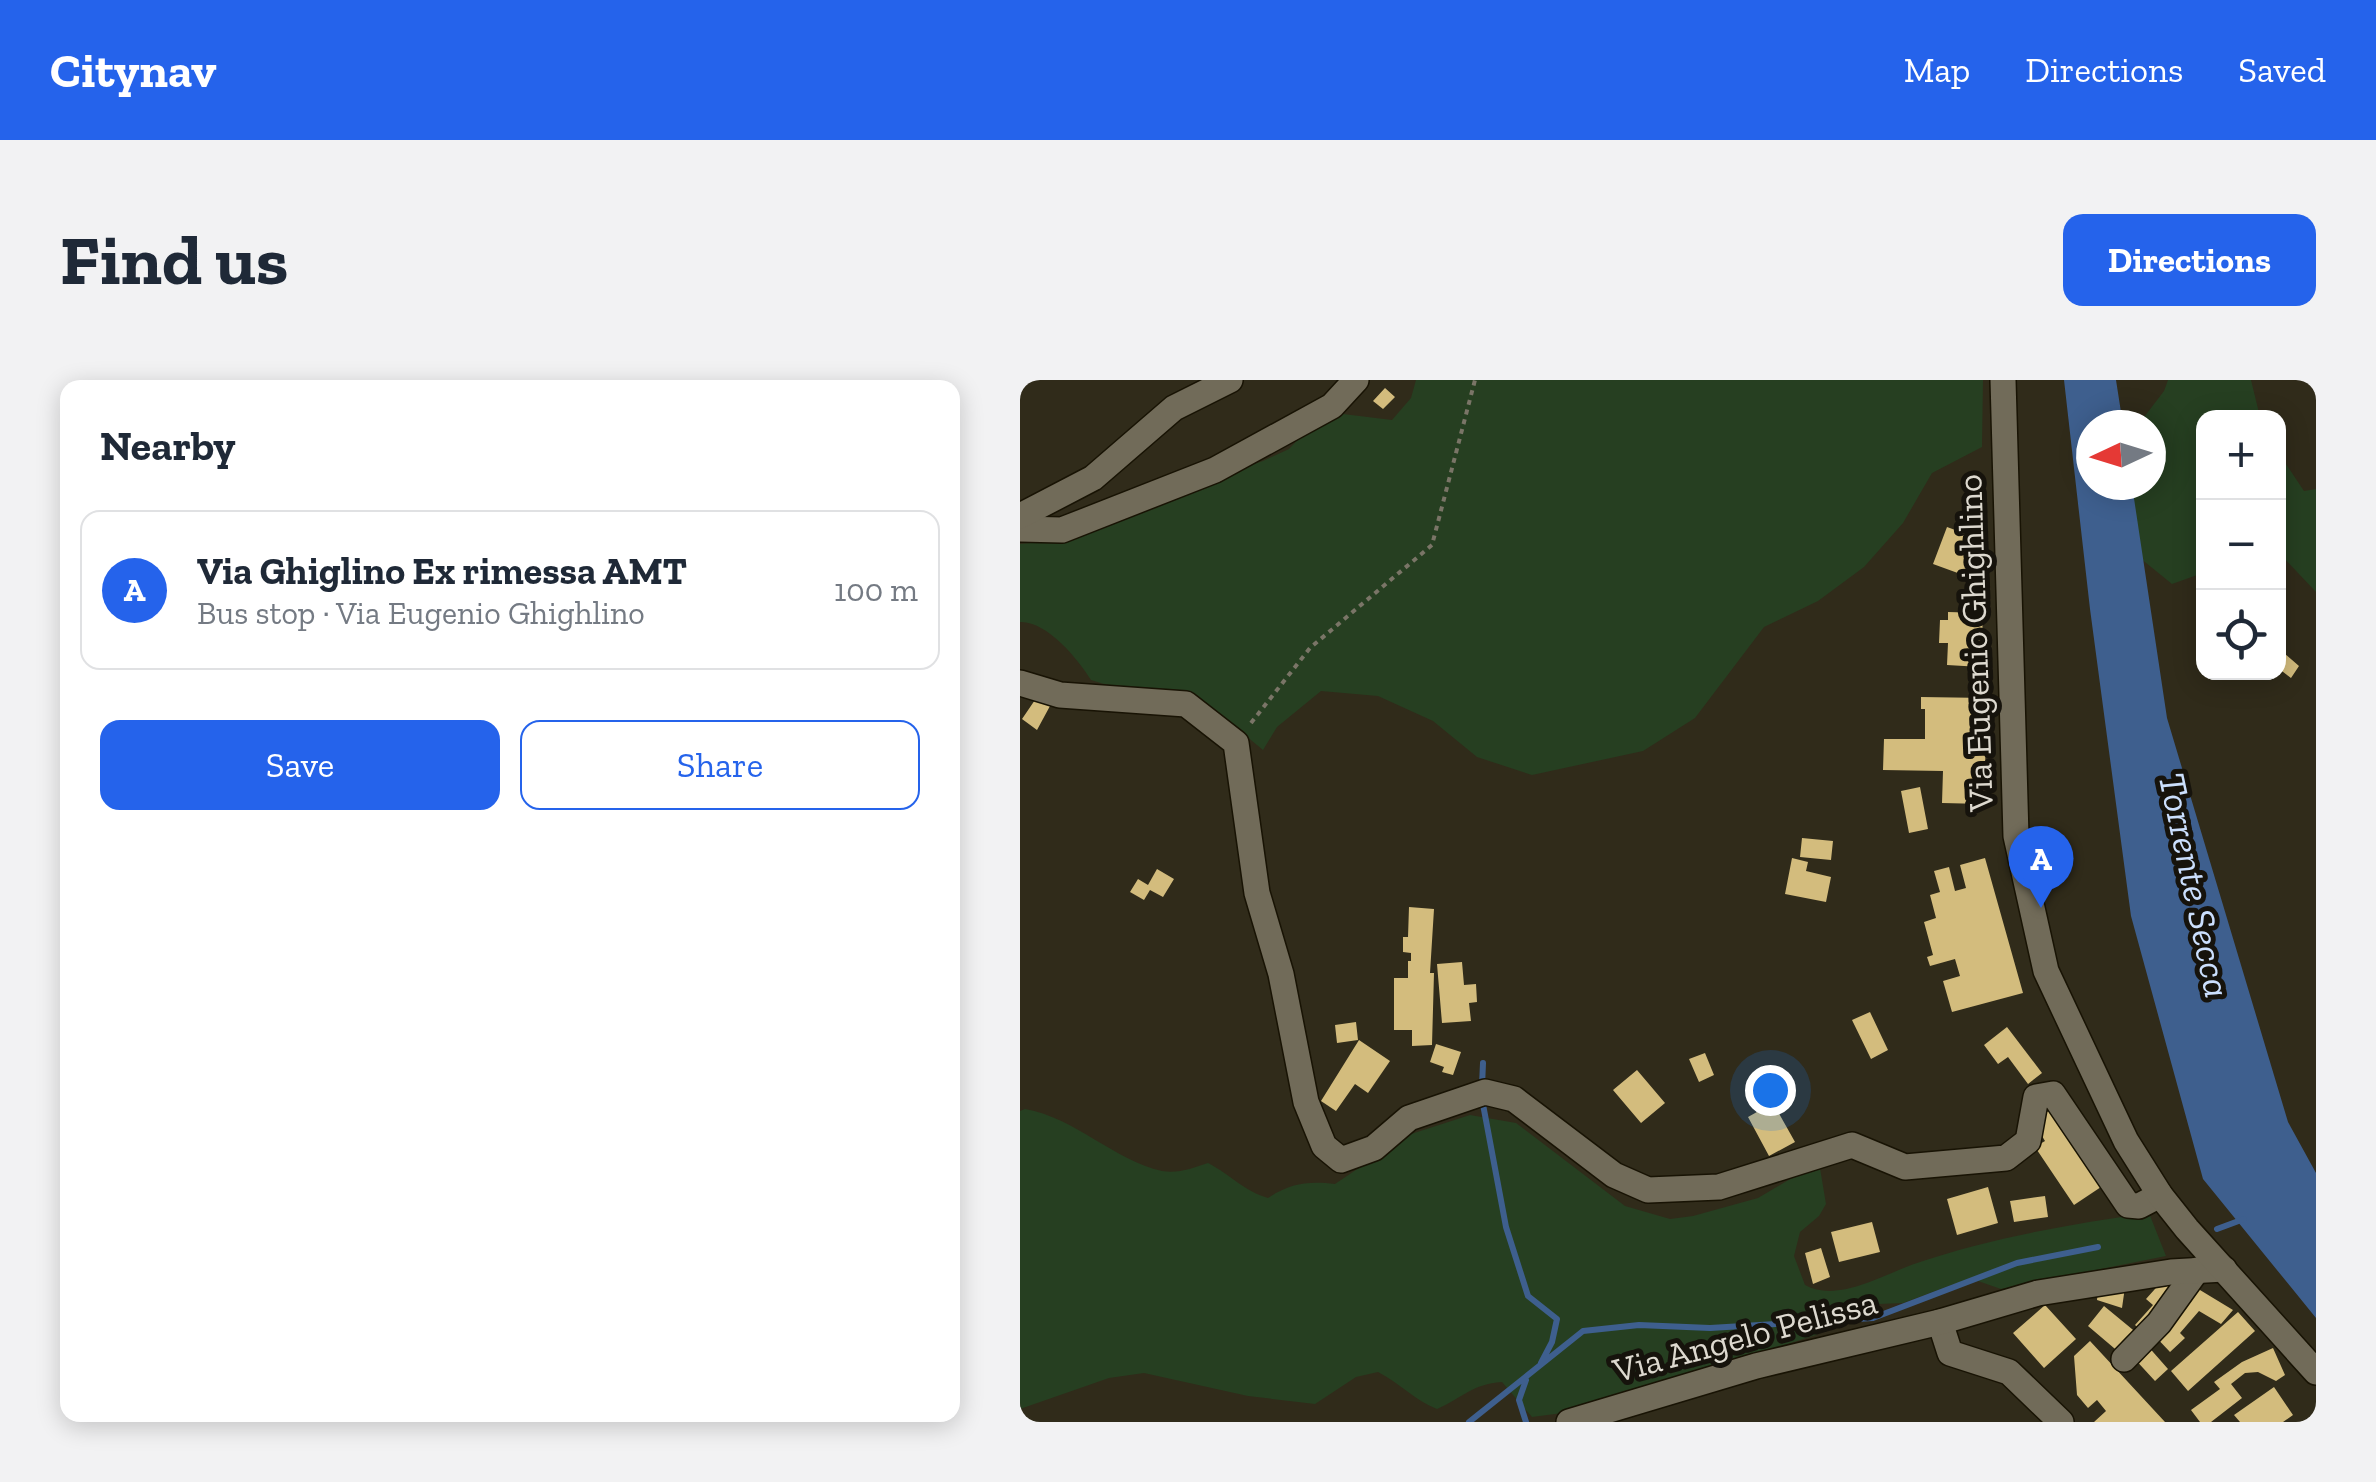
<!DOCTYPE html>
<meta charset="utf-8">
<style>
body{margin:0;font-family:"Zilla Slab",serif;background:#f2f2f3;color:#1f2937}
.controls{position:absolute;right:30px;top:30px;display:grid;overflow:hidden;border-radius:20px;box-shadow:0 5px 25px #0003}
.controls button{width:90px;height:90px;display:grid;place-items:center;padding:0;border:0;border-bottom:2px solid #e0e1e3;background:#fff;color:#1f2937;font:50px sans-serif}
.compass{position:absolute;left:1056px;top:30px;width:90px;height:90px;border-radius:50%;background:#fff;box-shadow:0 5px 25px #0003;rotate:266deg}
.you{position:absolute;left:750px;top:710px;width:35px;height:35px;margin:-25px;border:8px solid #fff;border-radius:50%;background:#1a73e8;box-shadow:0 0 0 15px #1a73e833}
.badge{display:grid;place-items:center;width:65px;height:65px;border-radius:50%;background:#2563eb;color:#fff;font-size:32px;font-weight:700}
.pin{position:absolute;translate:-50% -82px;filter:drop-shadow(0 2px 5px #0008)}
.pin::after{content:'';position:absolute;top:52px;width:35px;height:30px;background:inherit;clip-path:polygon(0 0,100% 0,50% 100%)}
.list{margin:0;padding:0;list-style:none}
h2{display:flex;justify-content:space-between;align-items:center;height:130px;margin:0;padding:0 40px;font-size:42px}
h2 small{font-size:32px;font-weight:400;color:#747a83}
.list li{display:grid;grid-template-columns:65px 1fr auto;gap:30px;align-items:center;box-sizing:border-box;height:160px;margin:0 20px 20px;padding:0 20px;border:2px solid #e0e1e3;border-radius:20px}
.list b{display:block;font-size:38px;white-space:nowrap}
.list p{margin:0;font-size:32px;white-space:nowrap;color:#747a83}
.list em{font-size:32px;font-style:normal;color:#747a83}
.actions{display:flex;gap:20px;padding:30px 40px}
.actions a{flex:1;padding:22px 0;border:2px solid #2563eb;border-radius:20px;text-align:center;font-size:35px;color:#2563eb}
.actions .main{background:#2563eb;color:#fff}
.icon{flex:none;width:55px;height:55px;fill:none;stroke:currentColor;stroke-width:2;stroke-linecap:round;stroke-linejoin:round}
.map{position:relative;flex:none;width:1296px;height:1042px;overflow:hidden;border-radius:20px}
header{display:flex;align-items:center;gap:60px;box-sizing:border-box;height:140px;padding:0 50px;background:#2563eb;color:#fff}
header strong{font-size:48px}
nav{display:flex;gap:55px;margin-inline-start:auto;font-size:35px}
.intro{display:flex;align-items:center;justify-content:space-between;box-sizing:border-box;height:240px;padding:0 60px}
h1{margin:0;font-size:70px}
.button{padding:25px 45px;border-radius:20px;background:#2563eb;color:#fff;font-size:35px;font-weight:700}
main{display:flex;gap:60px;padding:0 60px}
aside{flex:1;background:#fff;border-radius:20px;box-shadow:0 5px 25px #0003}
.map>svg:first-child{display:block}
.green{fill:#263f21}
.water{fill:#3e5f8e}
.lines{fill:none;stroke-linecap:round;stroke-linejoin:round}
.stream{stroke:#3e5f8e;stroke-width:6}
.building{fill:#d3bc7d}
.minor-casing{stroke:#181304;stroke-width:28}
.tertiary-casing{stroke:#181304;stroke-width:28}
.secondary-casing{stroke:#181304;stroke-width:28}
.path{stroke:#7a7567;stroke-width:4;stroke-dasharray:5 5;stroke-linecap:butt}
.minor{stroke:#716b59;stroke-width:25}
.tertiary{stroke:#716b59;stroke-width:25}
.secondary{stroke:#716b59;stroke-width:25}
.labels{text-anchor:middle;stroke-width:10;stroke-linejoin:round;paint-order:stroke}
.street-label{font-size:35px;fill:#ddd9cf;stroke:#16130c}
.water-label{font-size:38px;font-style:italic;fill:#cbdffd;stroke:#16130c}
</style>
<header>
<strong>Citynav</strong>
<nav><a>Map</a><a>Directions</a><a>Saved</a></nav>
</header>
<div class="intro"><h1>Find us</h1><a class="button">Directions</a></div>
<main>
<aside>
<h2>Nearby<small></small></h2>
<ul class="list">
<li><span class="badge">A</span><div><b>Via Ghiglino Ex rimessa AMT</b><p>Bus stop · Via Eugenio Ghighlino</p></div><em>100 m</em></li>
</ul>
<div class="actions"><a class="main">Save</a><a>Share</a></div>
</aside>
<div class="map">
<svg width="1296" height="1042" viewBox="0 0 1296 1042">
<rect width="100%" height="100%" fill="#302b1a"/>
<path class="green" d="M396 0H963L962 67 912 93 883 143 844 187 798 221 744 247 675 338 623 371 512 395 457 377 413 341 358 316 301 311 257 347 243 370C219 350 181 315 150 310 119 305 103 311 71 300 58 279 27 241 0 242V164L42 160 173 104 243 81 269 69 289 48 323 34 372 40 391 18Z
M1148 0H1231L1240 37 1184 38 1183 193 1152 204 1120 178 1109 105H1131V45H1118L1144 11Z
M1258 72 1284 111 1296 109V212L1263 177H1259Z
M5 729C56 738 95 781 142 791 158 794 173 788 188 783 211 795 224 811 248 818 271 803 288 801 315 804L388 755 450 735 496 743 605 826 650 839 673 836 738 818 789 788H800L806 824 799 836 780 852 774 876 785 905C817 923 863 895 894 884 969 858 1051 844 1129 833L1146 876 981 909 958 901 934 904 883 923 834 925 796 955 550 1032 512 1037 482 1002C452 1004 444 1017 417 1029 394 1020 380 1003 358 992L336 997 295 1024 228 1016 124 993 89 998 0 1029V731Z"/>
<path class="water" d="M1044 0H1096L1103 45H1071V105H1112L1147 338 1268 742 1296 793V938L1183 799 1111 536 1070 229Z"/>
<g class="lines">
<path class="stream" d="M462 706 463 683
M462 719 486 847 508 916 537 939 532 962 521 983
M1197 849 1224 839
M506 1000 499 1020 506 1042
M449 1042 563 951 619 945 690 948 853 938 997 883 1078 867"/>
</g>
<path class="building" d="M365 8 375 17 363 29 353 21Z
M927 147 960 159 946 196 913 184Z
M928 232 963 233 961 287 927 285 928 263H919L920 240H928Z
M1265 274 1279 286 1271 298 1258 288V281Z
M17 317 30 326 17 350 2 339Z
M901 317 967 318 964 424 922 423 923 391 863 390 864 359H905V329H901Z
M900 407 908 449 889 453 881 411Z
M782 458 813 461 811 480 780 477Z
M772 478 788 482 786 491 811 497 806 522 765 514Z
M965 478 1003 613 932 632 923 601 940 596 935 579 910 586 907 577 913 575 904 542 916 538 910 515 920 512 914 491 929 487 935 511 946 508 940 485Z
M137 489 154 499 143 517 130 510 124 520 110 512 118 499 128 505Z
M389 527 414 529 410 593H414L412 665 392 666V650H374V598H388V581H391V573L383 572V557H388Z
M442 582 444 605 456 604 457 622 449 623 451 641 422 643 417 584Z
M850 632 868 670 851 679 832 640Z
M336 642 338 660 317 663 315 645Z
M987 647 1022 693 1008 704 988 677 978 684 964 665Z
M339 660 370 681 348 713 335 704 316 731 301 721Z
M416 664 441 672 433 695 422 692 424 687 410 682Z
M685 673 694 695 679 702 669 679Z
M617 690 645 723 621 743 593 710Z
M753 723 775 762 749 776 728 737Z
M1030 730 1081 807 1054 825 1015 767 1025 761 1013 741Z
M968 807 978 843 937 855 927 819Z
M1025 816 1028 837 994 842 990 821Z
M852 842 860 872 819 882 811 852Z
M801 868 810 897 793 904 785 873Z
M1143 900 1159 914 1124 953 1115 945 1133 925 1126 919Z
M1105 907 1102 928 1077 920 1078 910Z
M1175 907 1213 930 1201 944 1179 931 1160 953 1165 958 1150 972 1133 954Z
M1025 925 1056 959 1024 988 993 953Z
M1084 926 1118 954 1101 974 1068 946Z
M1218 932 1235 951 1168 1011 1151 991Z
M1070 961 1145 1042H1074L1086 1031 1077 1020 1068 1028 1057 1015 1054 976Z
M1126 964 1148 989 1135 1001 1112 976Z
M1253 968 1265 995 1256 1001 1238 992 1225 993 1211 1004 1222 1018 1191 1042H1180L1171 1030 1200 1009 1194 1002 1222 982Z
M1254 1007 1273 1035 1263 1042H1220L1214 1035Z"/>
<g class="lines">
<g class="minor-casing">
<path id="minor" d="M0 149 42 150 195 90 312 26 336 0
M0 303 40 315 166 324 216 363 237 513 261 594 286 722 304 766 321 780 354 768 389 738 465 712 494 719 594 795 628 810 699 807 832 765 885 787 986 778 1008 761 1016 717 1033 714 1108 825 1119 826 1140 815
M920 942 930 973 989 992 1041 1042
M1104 979 1139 943 1177 890"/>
</g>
<g class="tertiary-casing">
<path id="tertiary" d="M0 136 73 98 154 28 210 0
M549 1042 736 986 920 942 1018 913 1151 892 1204 889"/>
</g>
<g class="secondary-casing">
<path id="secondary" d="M983 0 996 456 1026 591 1106 761 1140 815 1167 849 1296 992"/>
</g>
<path class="path" d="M231 343 290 268 412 165 455 0"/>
<use href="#minor" class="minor"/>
<use href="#tertiary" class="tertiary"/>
<use href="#secondary" class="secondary"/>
</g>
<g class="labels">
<g class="street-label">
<text transform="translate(955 263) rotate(-92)" y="12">Via Eugenio Ghighlino</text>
<text transform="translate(725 956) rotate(-15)" y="12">Via Angelo Pelissa</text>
</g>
<g class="water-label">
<text transform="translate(1175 505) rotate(78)" y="13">Torrente Secca</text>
</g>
</g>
</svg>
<div class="controls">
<button>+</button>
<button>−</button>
<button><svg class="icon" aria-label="locate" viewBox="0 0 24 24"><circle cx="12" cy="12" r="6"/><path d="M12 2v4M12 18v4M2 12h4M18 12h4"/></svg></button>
</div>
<svg class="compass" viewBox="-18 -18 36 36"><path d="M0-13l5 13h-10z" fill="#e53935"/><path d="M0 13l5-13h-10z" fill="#747a83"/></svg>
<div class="you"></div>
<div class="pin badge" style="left:1021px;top:528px">A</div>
</div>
</main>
